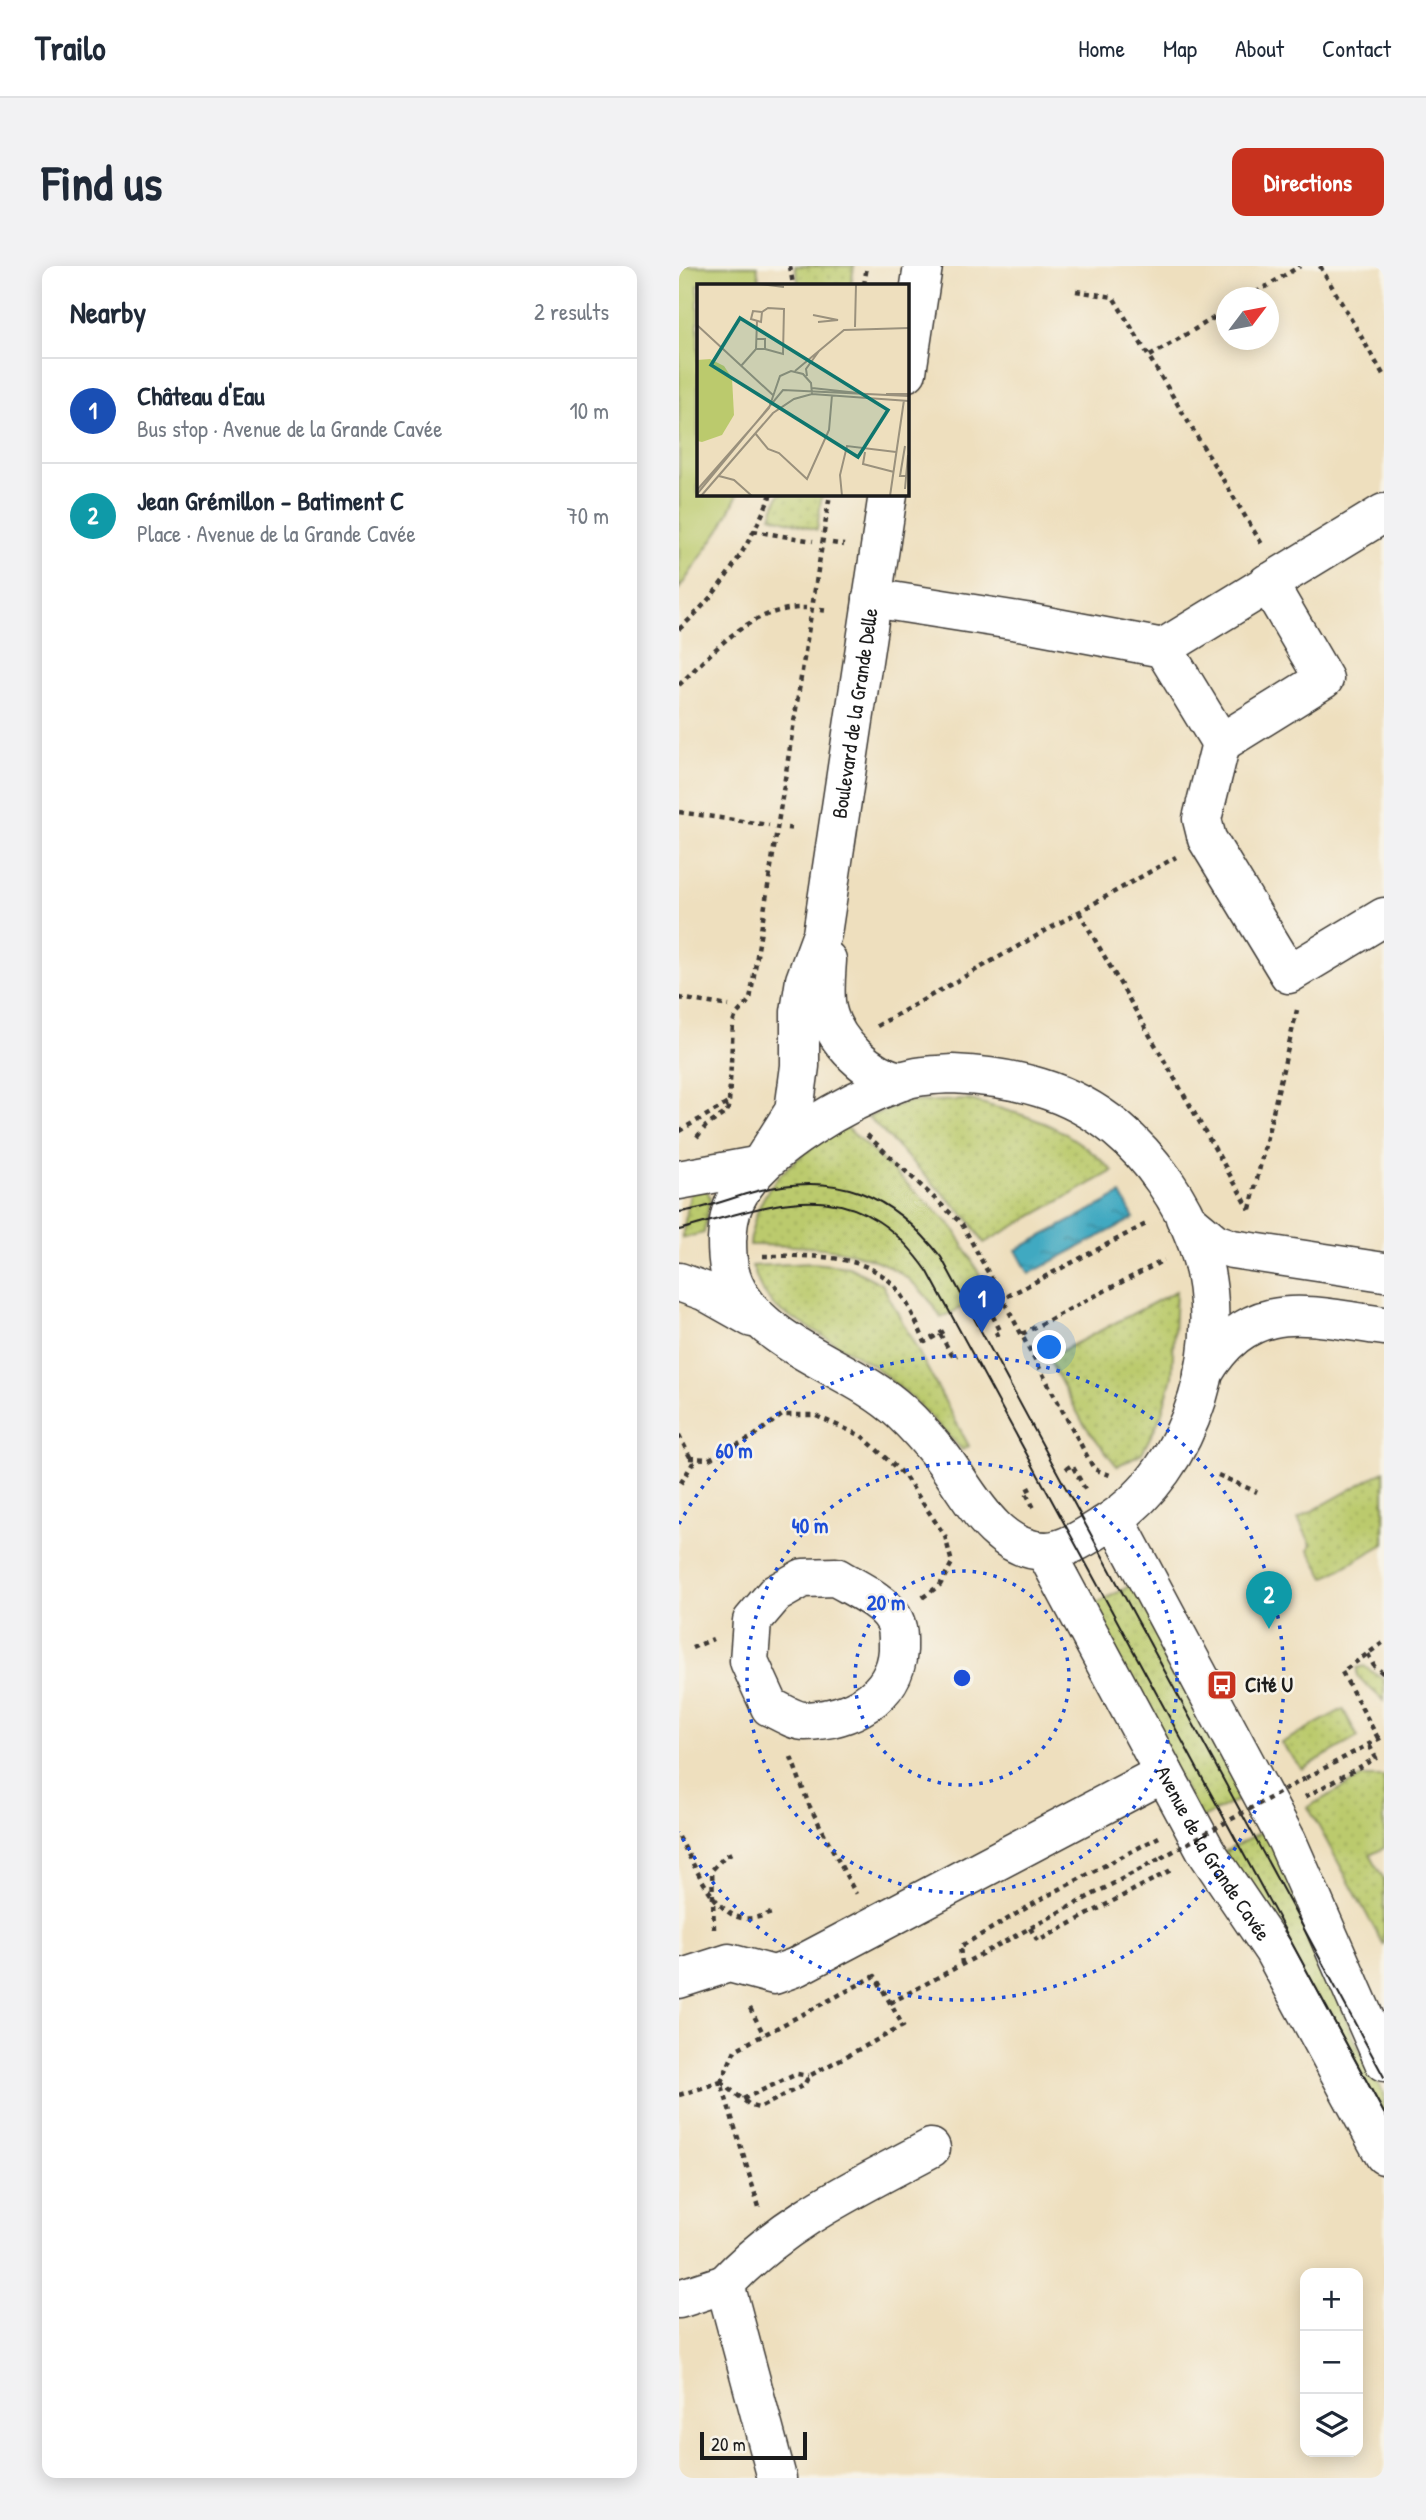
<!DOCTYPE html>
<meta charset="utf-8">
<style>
body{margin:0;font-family:"Patrick Hand",sans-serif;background:#f2f2f3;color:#1f2937}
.controls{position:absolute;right:21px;bottom:21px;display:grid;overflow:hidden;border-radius:14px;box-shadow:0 4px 18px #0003}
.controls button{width:63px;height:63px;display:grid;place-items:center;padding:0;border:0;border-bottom:2px solid #e0e1e3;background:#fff;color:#1f2937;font:35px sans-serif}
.compass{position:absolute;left:537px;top:21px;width:63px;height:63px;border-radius:50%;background:#fff;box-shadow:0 4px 18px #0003;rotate:58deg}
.scale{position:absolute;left:21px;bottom:18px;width:107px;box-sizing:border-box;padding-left:7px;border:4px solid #1c1c1c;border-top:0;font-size:19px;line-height:24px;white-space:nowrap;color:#1c1c1c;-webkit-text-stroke:5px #f7f3e8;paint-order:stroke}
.you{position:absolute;left:371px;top:1082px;width:24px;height:24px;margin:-18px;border:5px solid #fff;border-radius:50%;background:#1a73e8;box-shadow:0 0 0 10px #1a73e833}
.badge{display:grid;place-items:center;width:46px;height:46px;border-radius:50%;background:#c8321e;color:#fff;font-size:23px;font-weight:700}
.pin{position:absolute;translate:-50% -58px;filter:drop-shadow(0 2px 4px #0008)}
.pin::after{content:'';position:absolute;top:37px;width:24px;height:21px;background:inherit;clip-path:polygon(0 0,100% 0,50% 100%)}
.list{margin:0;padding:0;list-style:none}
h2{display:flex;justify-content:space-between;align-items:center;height:91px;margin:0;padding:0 28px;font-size:30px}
h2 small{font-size:23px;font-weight:400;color:#747a83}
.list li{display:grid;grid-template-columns:46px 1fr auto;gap:21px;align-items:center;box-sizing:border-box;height:105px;padding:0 28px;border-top:2px solid #e0e1e3}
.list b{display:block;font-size:26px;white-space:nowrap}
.list p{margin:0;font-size:23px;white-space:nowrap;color:#747a83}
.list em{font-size:23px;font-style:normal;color:#747a83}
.icon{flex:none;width:38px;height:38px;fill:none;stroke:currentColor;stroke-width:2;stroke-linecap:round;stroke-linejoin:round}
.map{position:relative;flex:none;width:705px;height:2212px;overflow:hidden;border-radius:14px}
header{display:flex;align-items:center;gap:42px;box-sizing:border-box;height:98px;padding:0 35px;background:#fff;border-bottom:2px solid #e0e1e3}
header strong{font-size:33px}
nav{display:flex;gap:38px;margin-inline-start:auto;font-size:24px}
.intro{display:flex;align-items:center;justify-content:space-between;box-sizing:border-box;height:168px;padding:0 42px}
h1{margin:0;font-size:49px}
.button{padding:18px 32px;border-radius:14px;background:#c8321e;color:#fff;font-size:24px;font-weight:700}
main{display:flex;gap:42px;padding:0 42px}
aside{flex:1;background:#fff;border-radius:14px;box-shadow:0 4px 18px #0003}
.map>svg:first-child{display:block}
.grass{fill:url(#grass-dots);stroke:#6c7344;stroke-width:2}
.garden{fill:#bbca6d;stroke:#6c7344;stroke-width:2}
.water{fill:url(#water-ripples);stroke:#2e626e;stroke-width:2}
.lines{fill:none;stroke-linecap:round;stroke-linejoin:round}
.minor-casing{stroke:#3c3934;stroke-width:41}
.major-casing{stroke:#3c3934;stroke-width:41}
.path{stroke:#3c3934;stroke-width:4.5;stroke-dasharray:5 5;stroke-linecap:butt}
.minor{stroke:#fff;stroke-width:38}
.major{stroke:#fff;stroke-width:38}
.tram{stroke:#1c1c1c;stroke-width:2}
.path-bridge{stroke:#3c3934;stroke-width:4.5;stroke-dasharray:5 5;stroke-linecap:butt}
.ring{fill:none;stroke:#1d4ed8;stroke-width:3.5;stroke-dasharray:3.5 7}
.labels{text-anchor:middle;stroke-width:5;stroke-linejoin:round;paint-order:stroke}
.street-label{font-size:21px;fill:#1c1c1c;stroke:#f7f3e8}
.poi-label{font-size:21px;font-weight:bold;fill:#1c1c1c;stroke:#f7f3e8;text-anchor:start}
.inset-road{fill:none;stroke:#9a917d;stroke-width:2}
.view{fill:#0f766e;fill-opacity:0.15;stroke:#0f766e;stroke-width:3.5}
.inset-edge{fill:none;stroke:#1c1c1c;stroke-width:3.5}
.centre{fill:#1d4ed8;stroke:#f7f3e8;stroke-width:3.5}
.ring-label{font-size:21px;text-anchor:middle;font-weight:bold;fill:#1d4ed8;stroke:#f7f3e8;stroke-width:5;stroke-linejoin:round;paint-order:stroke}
</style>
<header>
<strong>Trailo</strong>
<nav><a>Home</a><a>Map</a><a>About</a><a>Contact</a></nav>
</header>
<div class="intro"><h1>Find us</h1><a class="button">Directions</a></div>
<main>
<aside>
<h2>Nearby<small>2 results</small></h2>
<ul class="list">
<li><span class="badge" style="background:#1a4fb4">1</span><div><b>Château d'Eau</b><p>Bus stop · Avenue de la Grande Cavée</p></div><em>10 m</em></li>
<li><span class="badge" style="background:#0f9aa8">2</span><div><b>Jean Grémillon - Batiment C</b><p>Place · Avenue de la Grande Cavée</p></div><em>70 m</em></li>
</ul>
</aside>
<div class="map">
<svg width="705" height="2212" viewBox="0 0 705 2212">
<defs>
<pattern id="grass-dots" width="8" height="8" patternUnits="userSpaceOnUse" patternTransform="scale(1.75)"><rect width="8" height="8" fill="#bbca6d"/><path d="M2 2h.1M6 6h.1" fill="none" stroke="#a0ad5e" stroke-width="1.8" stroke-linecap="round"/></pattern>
<pattern id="water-ripples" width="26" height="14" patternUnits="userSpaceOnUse" patternTransform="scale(1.75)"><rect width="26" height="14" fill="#41a9c1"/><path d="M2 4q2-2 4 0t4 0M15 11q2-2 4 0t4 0" fill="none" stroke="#36899c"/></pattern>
</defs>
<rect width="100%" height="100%" fill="#f7f3e8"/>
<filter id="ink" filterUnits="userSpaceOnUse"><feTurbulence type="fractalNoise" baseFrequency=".0143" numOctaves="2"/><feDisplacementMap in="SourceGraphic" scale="14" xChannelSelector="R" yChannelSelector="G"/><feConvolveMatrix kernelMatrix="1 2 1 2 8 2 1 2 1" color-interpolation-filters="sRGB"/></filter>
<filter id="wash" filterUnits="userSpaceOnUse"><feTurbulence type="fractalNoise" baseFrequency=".00686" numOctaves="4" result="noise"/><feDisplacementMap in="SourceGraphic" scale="28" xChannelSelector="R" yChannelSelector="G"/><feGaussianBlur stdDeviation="1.57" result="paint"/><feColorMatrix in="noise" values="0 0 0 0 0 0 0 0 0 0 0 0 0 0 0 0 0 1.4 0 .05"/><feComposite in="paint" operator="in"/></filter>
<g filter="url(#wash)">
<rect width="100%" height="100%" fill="#eedfbe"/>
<path class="grass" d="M116 0H175L172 19H120Z
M100 228H143L138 264 92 250Z
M291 834C355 852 384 857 434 905L305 977 290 954 189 851 229 836Z
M165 859 274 961 311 1027 262 1052C222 979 144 980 71 979 76 916 118 892 165 859Z
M12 923 28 924 31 932 25 967 3 972Z
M134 997 170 1001 203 1018 290 1180 283 1184 232 1131 195 1100 97 1042 82 1023 73 1000Z
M497 1025 493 1111 482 1150 463 1187 438 1200 404 1157 369 1092Z
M705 1205V1278L646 1312 630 1284 632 1278 619 1253Z
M458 1316 572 1527 522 1553 409 1342Z
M685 1400 705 1414V1435L678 1410V1402Z
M664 1443 679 1471 623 1503 602 1477Z
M683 1511H705V1582L691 1589 705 1613V1680L629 1541Z
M591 1561 676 1775 705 1828V1868L542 1588Z"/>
<path class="garden" d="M0 0H78L81 19H19V228H59L43 260 0 323Z"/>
<path class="water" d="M442 928 455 952 350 1008 337 984Z"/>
</g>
<g filter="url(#ink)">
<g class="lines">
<g class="minor-casing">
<g id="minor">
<path d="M228 106 244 0"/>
<path d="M193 332 346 356 484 382 542 477 645 413 589 317"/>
<path d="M484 382 705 247"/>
<path d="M542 477 523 553 528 573 610 708 705 651"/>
<path d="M148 694C147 710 145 727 148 743 155 775 190 811 224 815"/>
<path id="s1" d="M84 894 115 845 121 800V746L126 714 143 668 209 228"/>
<path d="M506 952 536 977 553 983 705 1006"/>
<path d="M157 1311C175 1322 203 1334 214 1352 220 1361 219 1374 219 1384 216 1432 169 1454 126 1455 115 1455 101 1445 91 1441L70 1395 73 1355 96 1328 124 1312Z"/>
<path d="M0 1713 50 1697 95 1709 117 1701 485 1507"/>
<path d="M46 2018C106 1954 176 1923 252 1882"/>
<path d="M0 2033 46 2018 98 2212"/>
</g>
</g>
<g class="major-casing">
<g id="major">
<path d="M274 808C335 811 390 823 438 863 473 892 502 934 518 977 552 1073 515 1203 427 1258 411 1268 387 1285 367 1285 315 1285 289 1225 262 1190 250 1175 236 1159 222 1146 176 1103 96 1084 62 1031 50 1013 48 996 48 975 49 960 50 947 57 933 82 882 171 834 223 815 239 809 257 809 274 808Z"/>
<path d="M0 914 82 899"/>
<path d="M0 1016 25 1025 73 1052"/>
<path d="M524 1108C571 1029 629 1050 705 1060"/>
<path d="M436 1253 608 1575 705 1796"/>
<path id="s2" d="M366 1285 527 1585 594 1684 705 1889"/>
</g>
</g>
<path class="path" d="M111 0 114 19
M641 0 705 110
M185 19 188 0
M397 25 434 31 584 280
M568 32 621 0
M471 90 548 44
M74 265 134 275
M153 277 165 279
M141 344 150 345
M0 363C41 328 72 277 92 228
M0 419C36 384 72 340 127 342
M0 546 90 559
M108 562 116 563
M400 646 571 944
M0 732 50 740
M198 760 497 591
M0 865 49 837
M188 869 283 958 415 1203 431 1209
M18 871 27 860 48 846 50 837 54 757 57 749 71 734 151 228
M571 943 618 744
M84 990C132 990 195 985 224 1031 233 1045 239 1061 246 1076L267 1064
M309 1041 322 1066 314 1070
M302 1044 469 957
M261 1068 274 1091 278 1089
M343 1068 485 994
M0 1169 14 1197 0 1220
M10 1192 30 1193 72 1172 103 1149H135L183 1170 225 1209 266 1270 273 1297 261 1319 243 1332
M387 1203 393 1199 407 1225
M539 1209 578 1226
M352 1222 346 1225 356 1244
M13 1382 34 1373
M689 1388 695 1400 705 1408
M699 1472 663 1406 705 1376
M112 1491 130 1539 177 1628
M627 1512 705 1470
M626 1531 697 1492 689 1477
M0 1571C13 1594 35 1648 63 1652 75 1654 85 1649 96 1646
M351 1662 359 1675 494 1603
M35 1663 33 1604 46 1590 53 1587
M283 1698 281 1681 366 1631 480 1571
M211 1737 482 1592
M71 1742 85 1769
M42 1816 72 1840 80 1842 125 1819 130 1810 224 1760 196 1710 56 1784 42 1816 80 1941
M0 1829 42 1816
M64 1833 118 1808 130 1810"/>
<use href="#minor" class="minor"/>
<use href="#major" class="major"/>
<path class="tram" d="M0 946C27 943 51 932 78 925 158 905 212 927 262 991L705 1811
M0 964C102 936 177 903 249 1006L705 1847"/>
<path class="path-bridge" d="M482 1592 627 1512"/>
</g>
</g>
<g class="ring">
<circle cx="283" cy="1412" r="107"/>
<circle cx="283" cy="1412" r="215"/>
<path d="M0 1258A322 322 0 1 1 0 1566"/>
</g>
<defs>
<g id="bus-square" transform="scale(1.575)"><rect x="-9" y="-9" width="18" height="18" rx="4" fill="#c8321e" stroke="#f7f3e8"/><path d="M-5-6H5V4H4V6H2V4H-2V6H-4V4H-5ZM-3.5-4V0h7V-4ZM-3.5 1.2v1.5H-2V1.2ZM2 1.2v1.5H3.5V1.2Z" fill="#fff"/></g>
</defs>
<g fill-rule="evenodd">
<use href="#bus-square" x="543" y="1419"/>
</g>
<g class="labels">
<g class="street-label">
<text dy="7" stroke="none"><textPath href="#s1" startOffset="462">Boulevard de la Grande Delle</textPath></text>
<text dy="7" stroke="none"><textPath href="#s2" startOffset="346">Avenue de la Grande Cavée</textPath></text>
</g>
<g class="poi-label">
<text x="566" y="1426">Cité U</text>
</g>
</g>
<g transform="translate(18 18)">
<rect width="212" height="212" fill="#eedfbe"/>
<path d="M13 75 27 82 35 94 37 131 25 151 5 158 0 157V76Z" fill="#bbca6d"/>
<path class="inset-road" d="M62 0 87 3M65 28 56 27 54 35 64 38 65 28 71 24 87 25 86 70 68 65M116 31 141 36 121 38M0 41 77 112M158 43 159 0M59 65 60 37M44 82 59 65H68V55H59M98 87 147 46 212 44M110 92 109 85 122 67M115 104 161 109M189 110H212M58 149 71 165 82 169 110 195 132 146 135 111M208 162 203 192H209M168 168 166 180 197 188M22 192 37 196 55 212M208 205 211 171M0 206 72 124 83 92 94 87 106 90 114 99 115 110M0 210 86 106 212 112M4 212 76 129 97 115 115 110 212 117M145 212 143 191 150 162 199 168M193 212 207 116"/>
<path class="view" d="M43 34 191 126 161 173 14 81Z"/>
<rect width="212" height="212" class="inset-edge"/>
</g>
<circle cx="283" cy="1412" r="10" class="centre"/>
<g class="ring-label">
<text x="55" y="1192">60 m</text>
<text x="131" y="1267">40 m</text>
<text x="207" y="1344">20 m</text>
</g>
</svg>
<div class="controls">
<button>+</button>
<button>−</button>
<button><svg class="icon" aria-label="layers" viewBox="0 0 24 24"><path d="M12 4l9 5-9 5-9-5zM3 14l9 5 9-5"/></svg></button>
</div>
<svg class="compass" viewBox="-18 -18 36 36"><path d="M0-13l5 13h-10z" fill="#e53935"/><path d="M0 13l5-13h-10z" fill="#747a83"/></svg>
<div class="scale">20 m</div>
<div class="you"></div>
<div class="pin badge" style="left:303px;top:1067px;background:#1a4fb4">1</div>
<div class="pin badge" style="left:590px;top:1363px;background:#0f9aa8">2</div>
</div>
</main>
